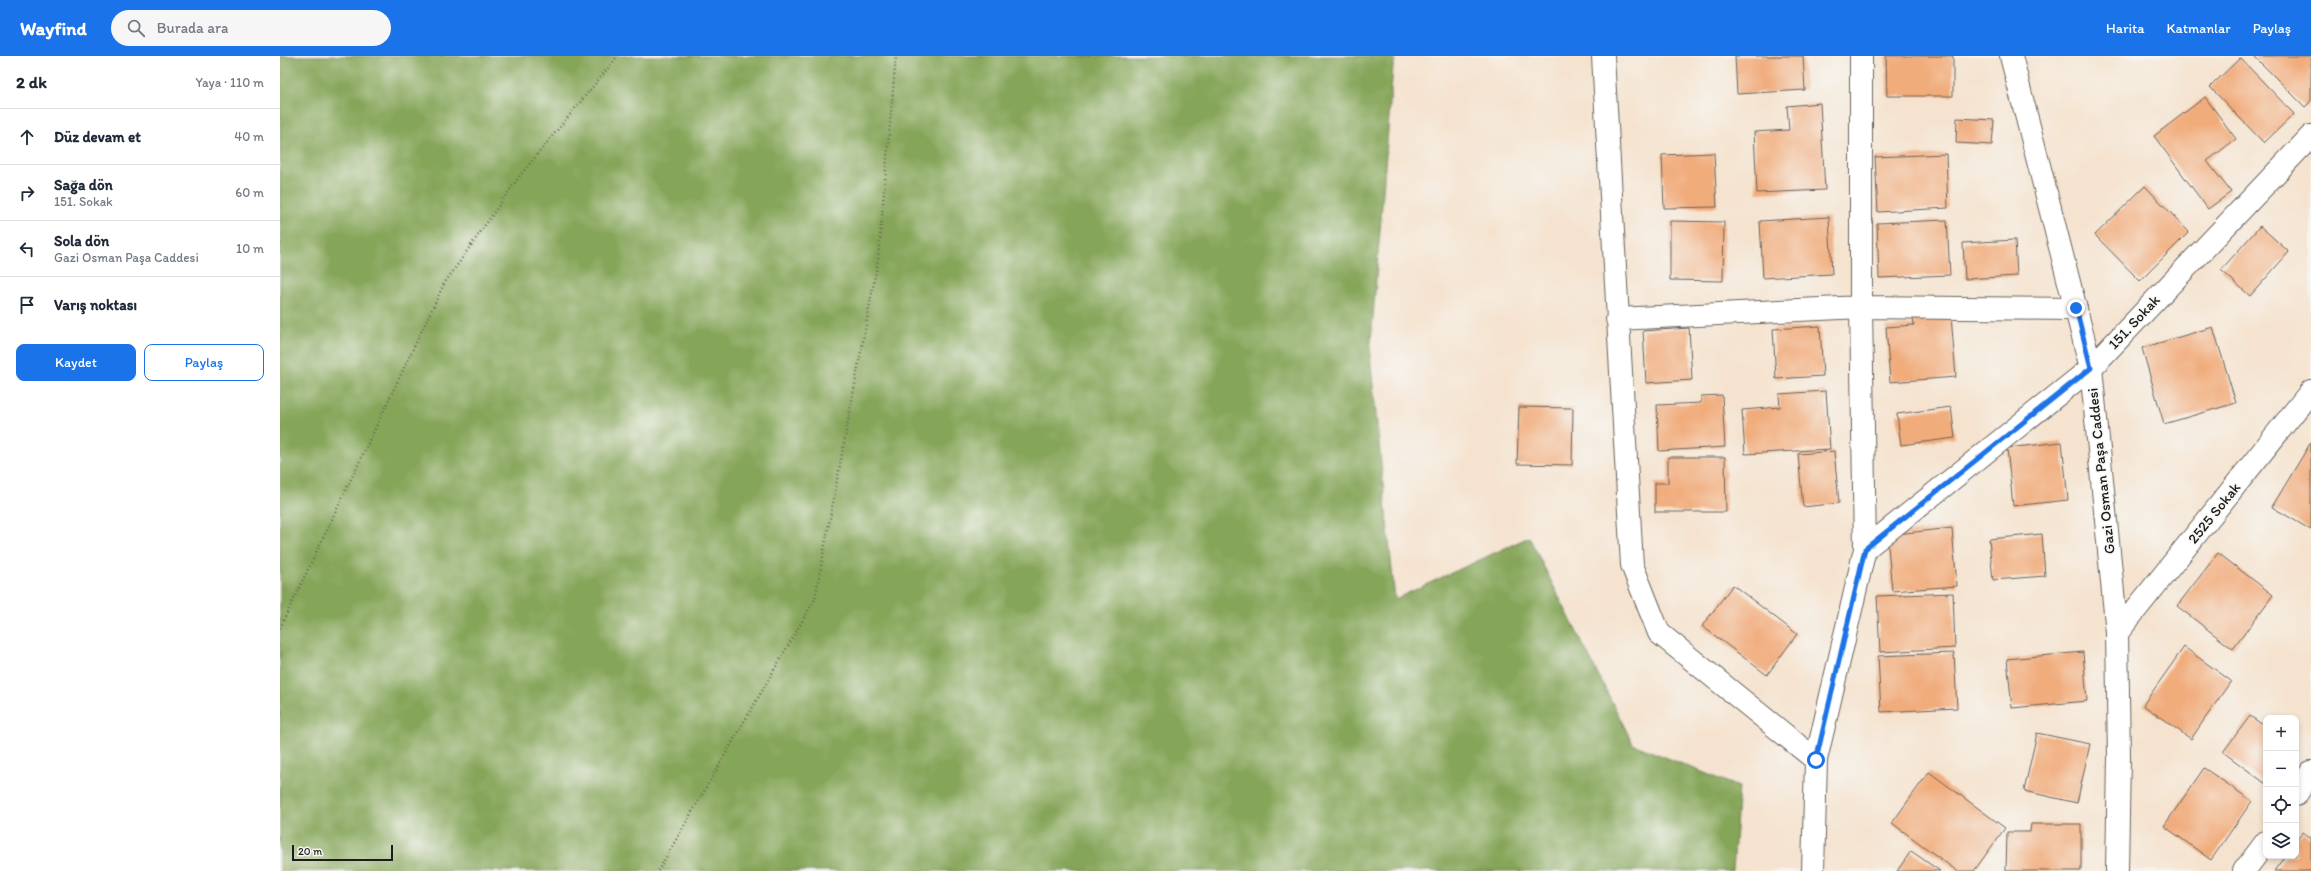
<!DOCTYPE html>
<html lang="tr">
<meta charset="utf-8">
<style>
body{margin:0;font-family:Itim,sans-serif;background:#f6f6f7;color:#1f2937}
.controls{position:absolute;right:12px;bottom:12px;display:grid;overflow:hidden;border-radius:8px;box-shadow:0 2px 6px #0003}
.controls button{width:36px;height:36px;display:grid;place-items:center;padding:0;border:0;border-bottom:1px solid #e0e1e3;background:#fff;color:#1f2937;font:20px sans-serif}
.scale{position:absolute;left:12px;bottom:10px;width:101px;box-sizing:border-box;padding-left:4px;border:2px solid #1c1c1c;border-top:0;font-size:11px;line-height:14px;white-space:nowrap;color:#1c1c1c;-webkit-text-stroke:3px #f6f6f2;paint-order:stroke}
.stop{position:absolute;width:12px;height:12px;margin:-9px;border:3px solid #1a73e8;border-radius:50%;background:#fff}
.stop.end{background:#1a73e8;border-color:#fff;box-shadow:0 1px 4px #0008}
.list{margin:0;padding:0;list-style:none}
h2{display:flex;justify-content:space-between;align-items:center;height:52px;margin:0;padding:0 16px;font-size:17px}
h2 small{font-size:13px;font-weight:400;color:#747a83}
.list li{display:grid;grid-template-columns:26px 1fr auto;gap:12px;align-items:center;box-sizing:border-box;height:56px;padding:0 16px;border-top:1px solid #e0e1e3}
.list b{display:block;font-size:15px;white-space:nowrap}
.list p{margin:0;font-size:13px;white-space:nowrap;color:#747a83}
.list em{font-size:13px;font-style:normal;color:#747a83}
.actions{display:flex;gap:8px;padding:12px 16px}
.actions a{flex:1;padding:9px 0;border:1px solid #1a73e8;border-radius:8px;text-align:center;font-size:14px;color:#1a73e8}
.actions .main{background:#1a73e8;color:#fff}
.icon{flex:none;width:22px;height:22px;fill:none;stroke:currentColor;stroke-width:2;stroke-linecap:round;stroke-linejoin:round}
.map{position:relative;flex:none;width:2031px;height:815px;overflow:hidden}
header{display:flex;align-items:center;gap:24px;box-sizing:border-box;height:56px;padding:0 20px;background:#1a73e8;color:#fff}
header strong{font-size:19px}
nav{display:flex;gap:22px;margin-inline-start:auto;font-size:14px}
.search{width:280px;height:36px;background:#f6f6f7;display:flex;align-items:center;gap:10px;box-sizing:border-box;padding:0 14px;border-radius:22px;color:#747a83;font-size:15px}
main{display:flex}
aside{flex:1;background:#fff}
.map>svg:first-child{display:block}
.forest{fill:#85a559;stroke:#50603a}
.building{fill:#f1ac7c}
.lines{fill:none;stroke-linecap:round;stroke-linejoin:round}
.minor-casing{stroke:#68625b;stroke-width:24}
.tertiary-casing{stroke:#68625b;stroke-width:24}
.path{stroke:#68625b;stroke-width:2.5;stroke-dasharray:1 3;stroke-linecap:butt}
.minor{stroke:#fff;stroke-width:22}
.tertiary{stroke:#fff;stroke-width:22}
.route{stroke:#1a73e8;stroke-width:5}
.labels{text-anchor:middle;stroke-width:3;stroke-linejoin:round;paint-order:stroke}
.street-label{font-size:15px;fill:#1c1c1c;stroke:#f6f6f2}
</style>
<header>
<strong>Wayfind</strong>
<div class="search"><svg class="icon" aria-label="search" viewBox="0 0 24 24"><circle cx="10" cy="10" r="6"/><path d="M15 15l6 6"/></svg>Burada ara</div>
<nav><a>Harita</a><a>Katmanlar</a><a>Paylaş</a></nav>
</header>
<main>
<aside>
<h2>2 dk<small>Yaya · 110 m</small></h2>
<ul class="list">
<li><svg class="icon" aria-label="ahead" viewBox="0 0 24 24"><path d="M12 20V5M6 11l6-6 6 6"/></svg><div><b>Düz devam et</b></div><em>40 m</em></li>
<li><svg class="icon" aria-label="right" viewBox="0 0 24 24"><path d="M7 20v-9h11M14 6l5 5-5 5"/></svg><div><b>Sağa dön</b><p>151. Sokak</p></div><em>60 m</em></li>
<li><svg class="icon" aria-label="left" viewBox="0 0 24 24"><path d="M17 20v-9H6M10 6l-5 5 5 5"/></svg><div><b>Sola dön</b><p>Gazi Osman Paşa Caddesi</p></div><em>10 m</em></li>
<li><svg class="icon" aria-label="arrive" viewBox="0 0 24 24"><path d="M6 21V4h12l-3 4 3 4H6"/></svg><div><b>Varış noktası</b></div></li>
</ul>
<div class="actions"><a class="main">Kaydet</a><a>Paylaş</a></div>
</aside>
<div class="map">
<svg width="2031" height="815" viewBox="0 0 2031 815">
<rect width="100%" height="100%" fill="#f6f6f2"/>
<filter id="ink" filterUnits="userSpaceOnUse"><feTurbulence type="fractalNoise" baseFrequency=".025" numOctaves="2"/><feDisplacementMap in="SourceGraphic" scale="8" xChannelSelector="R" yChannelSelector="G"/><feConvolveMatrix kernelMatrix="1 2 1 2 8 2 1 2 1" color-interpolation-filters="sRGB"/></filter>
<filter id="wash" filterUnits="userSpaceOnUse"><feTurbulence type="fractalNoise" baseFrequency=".012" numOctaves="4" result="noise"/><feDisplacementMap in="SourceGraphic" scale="16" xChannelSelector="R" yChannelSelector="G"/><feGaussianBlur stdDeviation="0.9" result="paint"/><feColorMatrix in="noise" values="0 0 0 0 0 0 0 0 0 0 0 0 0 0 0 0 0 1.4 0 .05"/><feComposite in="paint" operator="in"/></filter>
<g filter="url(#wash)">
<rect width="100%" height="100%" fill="#f5e3cf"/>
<path class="forest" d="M0 0H1116L1113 11 1090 299 1115 543 1249 481 1353 688 1459 731 1453 815H0Z"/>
<g id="blocks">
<path class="building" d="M1455 0H1523L1525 34 1457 38Z
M1606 0H1673V40H1607Z
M1974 0H2031V45L2025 51Z
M1960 2 2014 58 1984 87 1930 31Z
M1925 41 1956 83 1927 105 1951 136 1928 153 1874 80Z
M1540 47 1545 134 1477 137 1474 76 1509 74 1507 50Z
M1677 62 1714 64 1712 89 1676 87Z
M1434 97 1437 151 1384 152 1382 99Z
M1666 98 1668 152 1598 156 1595 101Z
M1865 130 1909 176 1860 225 1815 179Z
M1549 161 1552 218 1483 222 1480 165Z
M1667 164 1670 219 1599 222 1597 167Z
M1390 165 1444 166 1443 225 1390 224Z
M1980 170 2009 196 1970 240 1941 214Z
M1735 184 1737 220 1685 223 1683 187Z
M1671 260 1676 321 1610 326 1606 271 1634 269 1633 262Z
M1540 270 1543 320 1496 323 1493 273Z
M1933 271 1956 347 1884 368 1862 292Z
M1409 272 1412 324 1366 327 1363 275Z
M1546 335 1550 393 1465 398 1462 354 1500 351 1499 338Z
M1442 339 1445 391 1379 395 1377 349 1421 347V340Z
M1239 351 1293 352 1292 409 1237 408Z
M1671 351 1675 382 1621 389 1617 358Z
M1782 386 1788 444 1733 450 1727 392Z
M2031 386V474L1992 451Z
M1554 395 1559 447 1523 451 1518 398Z
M1388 401H1445L1446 456H1375V427H1388Z
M1672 472 1677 530 1612 535 1607 479Z
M1762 478 1765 520 1713 524 1709 483Z
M1938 497 1993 539 1953 593 1897 550Z
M1453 529 1517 578 1487 619 1422 570Z
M1673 537 1675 592 1600 596 1597 540Z
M1904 591 1951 625 1911 683 1863 649Z
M1803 596 1807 645 1732 652 1727 603Z
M1674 597 1677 652 1601 656 1598 600Z
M1970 660 1986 671V728L1943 696Z
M1757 677 1810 688 1797 747 1744 735Z
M1924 712 1972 745 1931 804 1884 770Z
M1649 716 1725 772 1694 815H1677L1612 767Z
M1751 768H1801V815H1726L1727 776H1750Z
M2023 776 2031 782V815H1994L2005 800H2016V785Z
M1631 795 1660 815H1617Z"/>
</g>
</g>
<g filter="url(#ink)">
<use href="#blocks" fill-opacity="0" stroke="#68625b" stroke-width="1"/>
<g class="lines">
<g class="minor-casing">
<path id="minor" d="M1323 0 1352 509 1379 577 1536 704
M1337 263 1581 251 1796 253
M1585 493 1811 312 2031 80
M1837 577 2031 335
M2016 739 2031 716
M1533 815 1536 704 1585 493 1581 251V0
M1964 815 1986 786"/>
</g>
<g class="tertiary-casing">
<path id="tertiary" d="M1731 0 1811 312 1837 577 1839 701 1837 815"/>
</g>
<path class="path" d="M0 572 164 228 238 122 338 0
M378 815 535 543 598 204 616 0"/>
<use href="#minor" class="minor"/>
<use href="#tertiary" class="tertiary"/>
</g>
</g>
<g class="lines" filter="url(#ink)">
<path class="route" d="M1536 704 1585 493 1811 312 1796 252"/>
</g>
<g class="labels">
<g class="street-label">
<text transform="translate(1854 266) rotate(-47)" y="5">151. Sokak</text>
<text transform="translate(1821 415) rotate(-96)" y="5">Gazi Osman Paşa Caddesi</text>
<text transform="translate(1934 457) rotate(-51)" y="5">2525 Sokak</text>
</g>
</g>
</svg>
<div class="controls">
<button>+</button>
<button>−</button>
<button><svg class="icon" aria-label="locate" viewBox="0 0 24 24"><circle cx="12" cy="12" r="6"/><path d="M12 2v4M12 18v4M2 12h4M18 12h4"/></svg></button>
<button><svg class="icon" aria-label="layers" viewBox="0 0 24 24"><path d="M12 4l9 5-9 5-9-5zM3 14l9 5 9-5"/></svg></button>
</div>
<div class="scale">20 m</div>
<div class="stop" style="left:1536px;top:704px"></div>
<div class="stop end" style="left:1796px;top:252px"></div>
</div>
</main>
